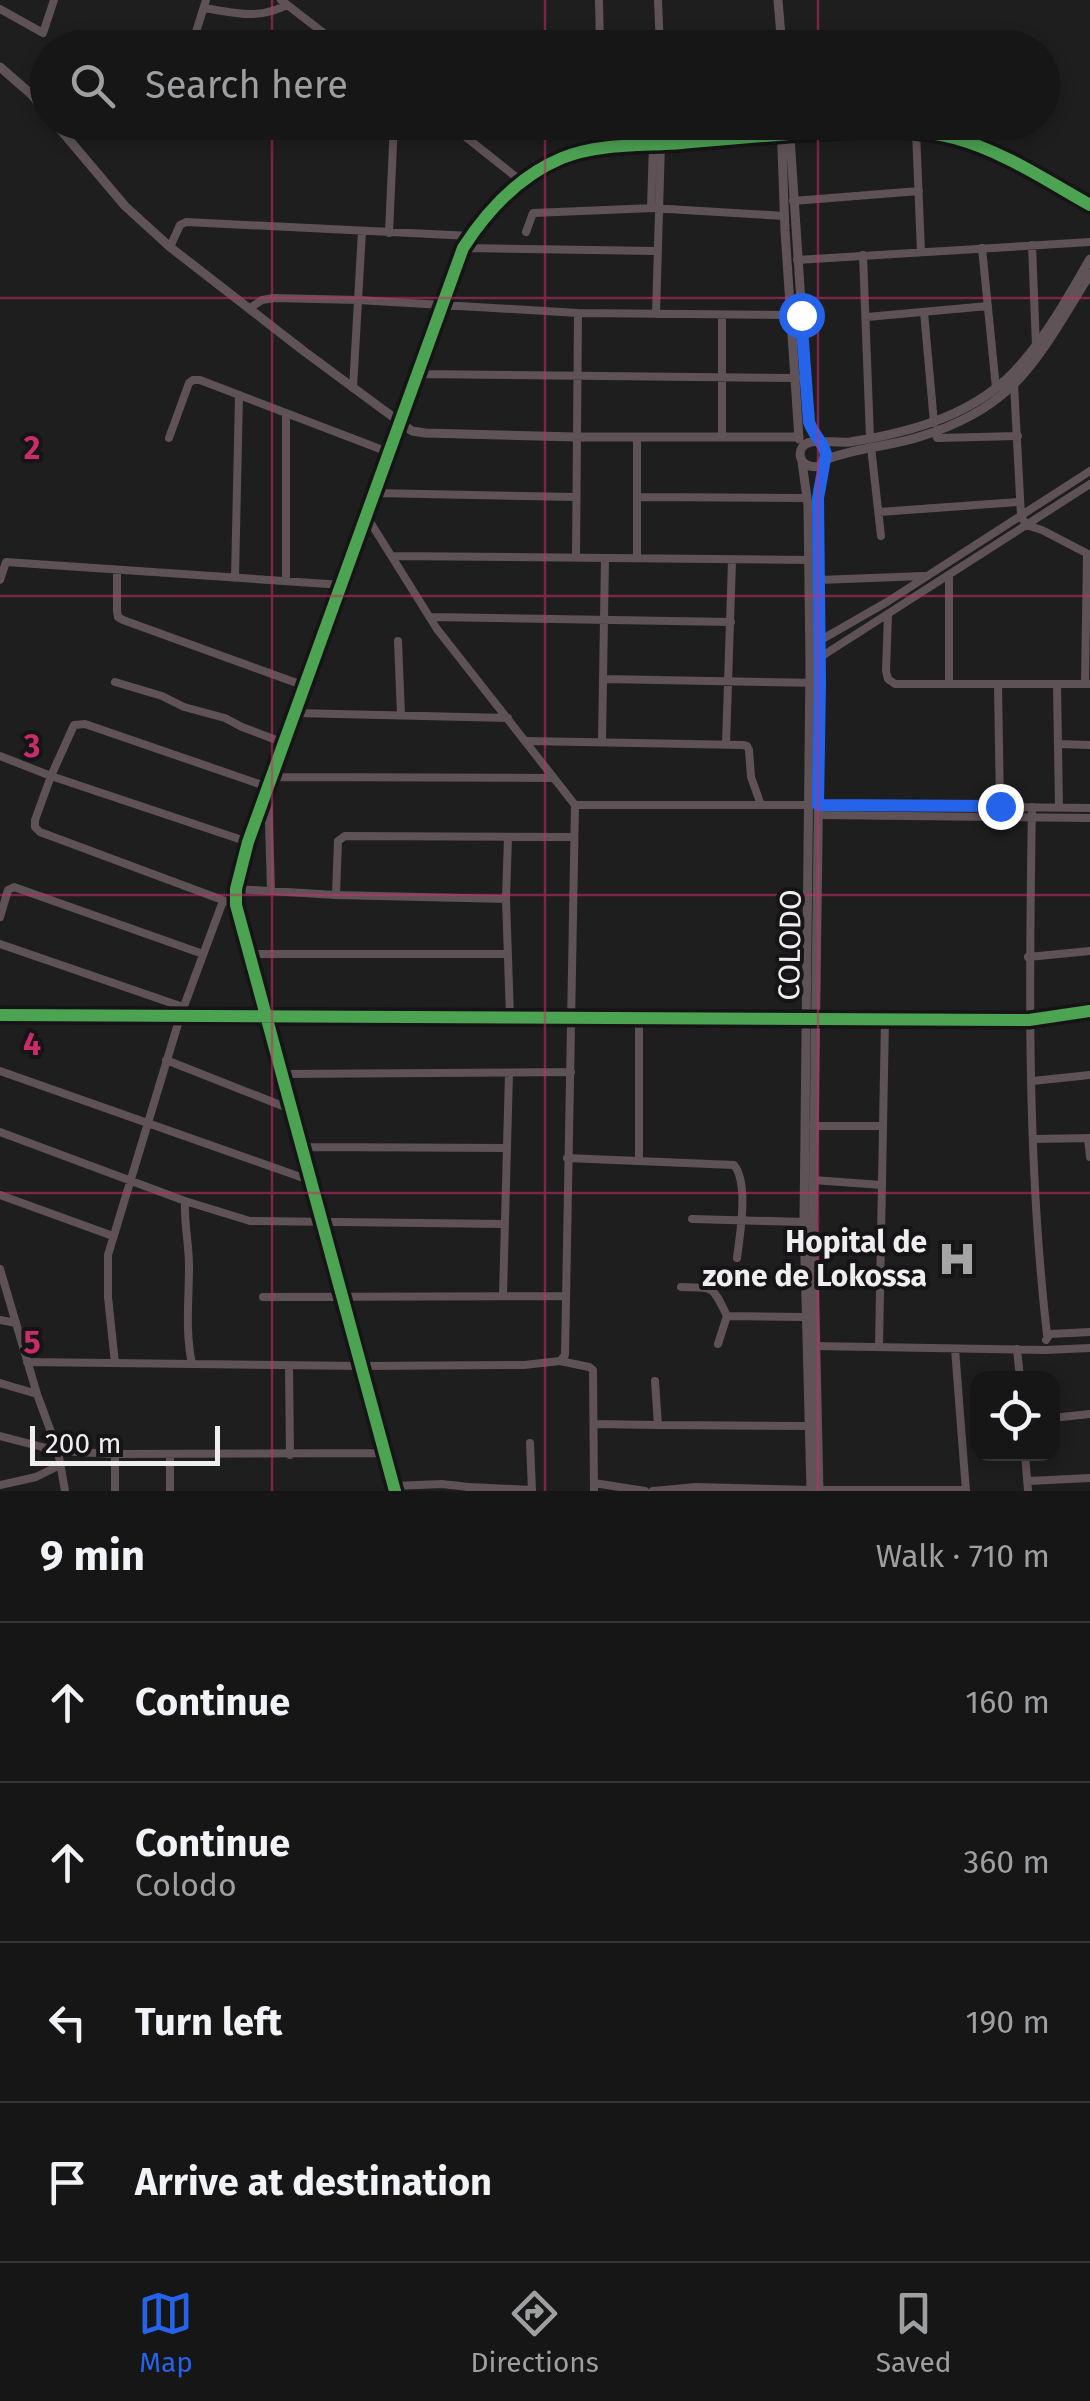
<!DOCTYPE html>
<meta charset="utf-8">
<style>
body{margin:0;font-family:"Fira Sans",sans-serif;background:#232323;color:#f1f3f6}
.controls{position:absolute;right:30px;bottom:30px;display:grid;overflow:hidden;border-radius:20px;box-shadow:0 5px 15px #0003}
.controls button{width:90px;height:90px;display:grid;place-items:center;padding:0;border:0;border-bottom:2px solid #353535;background:#161616;color:#f1f3f6;font:50px sans-serif}
.scale{position:absolute;left:30px;bottom:25px;width:190px;box-sizing:border-box;padding-left:10px;border:5px solid #efeeef;border-top:0;font-size:28px;line-height:35px;white-space:nowrap;color:#efeeef;-webkit-text-stroke:8px #161416;paint-order:stroke}
.stop{position:absolute;width:30px;height:30px;margin:-22px;border:8px solid #2563eb;border-radius:50%;background:#fff}
.stop.end{background:#2563eb;border-color:#fff;box-shadow:0 2px 10px #0008}
.list{margin:0;padding:0;list-style:none}
h2{display:flex;justify-content:space-between;align-items:center;height:130px;margin:0;padding:0 40px;font-size:42px}
h2 small{font-size:32px;font-weight:400;color:#9e9fa1}
.list li{display:grid;grid-template-columns:65px 1fr auto;gap:30px;align-items:center;box-sizing:border-box;height:160px;padding:0 40px;border-top:2px solid #353535}
.list b{display:block;font-size:38px;white-space:nowrap}
.list p{margin:0;font-size:32px;white-space:nowrap;color:#9e9fa1}
.list em{font-size:32px;font-style:normal;color:#9e9fa1}
.icon{flex:none;width:55px;height:55px;fill:none;stroke:currentColor;stroke-width:2;stroke-linecap:round;stroke-linejoin:round}
.map{position:relative;flex:none;width:1090px;height:1491px;overflow:hidden}
.search{position:absolute;background:#161616;box-shadow:0 5px 15px #0003;left:30px;right:30px;top:30px;height:110px;display:flex;align-items:center;gap:25px;box-sizing:border-box;padding:0 35px;border-radius:55px;color:#9e9fa1;font-size:38px}
.sheet{height:770px;background:#161616}
nav{display:flex;justify-content:space-around;align-items:center;box-sizing:border-box;height:140px;border-top:2px solid #353535;background:#161616;font-size:28px;color:#9e9fa1}
nav a{display:grid;justify-items:center;gap:5px}
nav .on{color:#2563eb}
.map>svg:first-child{display:block}
.lines{fill:none;stroke-linecap:round;stroke-linejoin:round}
.minor{stroke:#5e5257;stroke-width:8}
.major{stroke:#5f5358;stroke-width:9}
.cycleway-casing{stroke:#161416;stroke-width:19}
.cycleway{stroke:#4ca352;stroke-width:12}
.route{stroke:#2563eb;stroke-width:12}
.grid{fill:none;stroke:#c62d6a;stroke-width:2.5;stroke-opacity:0.55}
.labels{text-anchor:middle;stroke-width:8;stroke-linejoin:round;paint-order:stroke}
.street-label{font-size:30px;fill:#efeeef;stroke:#161416}
.poi-label{font-size:30px;font-weight:bold;fill:#efeeef;stroke:#161416;text-anchor:end}
.grid-label{font-size:32px;text-anchor:middle;font-weight:bold;fill:#c62d6a;stroke:#161416;stroke-width:8;stroke-linejoin:round;paint-order:stroke}
</style>
<div class="map">
<svg width="1090" height="1491" viewBox="0 0 1090 1491">
<rect width="100%" height="100%" fill="#1e1e1e"/>
<g class="lines">
<path class="minor" d="M281 0 343 48
M599 0 600 48
M658 0 660 48
M204 8C235 13 258 20 287 5
M0 9 43 33 54 0
M191 48 206 0
M447 122 521 181
M604 122 605 148
M916 131 921 252
M653 144 651 208 785 216
M793 201 919 191
M526 232 533 213 654 208
M389 233 394 122
M1032 245 1036 346
M170 247 180 225 186 222 471 236
M463 248 657 251
M982 248 996 388
M863 255 870 438
M797 260 1090 242
M250 308 262 300 274 298 358 300 578 313 792 315
M924 312 934 423
M656 314 661 144 664 122
M867 317 988 306
M418 374 797 378
M1014 384 1021 516 1026 525 1042 530 1090 555
M353 388 362 231
M286 413V581
M935 432 937 438 1018 436
M722 436V315
M169 438 189 383 193 380H200L388 452
M871 447 881 536
M374 493 576 497
M637 497 807 498
M879 512 1019 502
M367 517 437 629 575 805 565 1355 560 1361
M393 556 813 560
M576 557 578 313
M637 558V437
M117 570V611L118 617 123 620 305 686
M949 575V684
M235 578 239 395
M0 580 6 562 342 585
M819 580 924 576
M888 615 886 671 888 679 895 684H1090
M430 617 731 622
M398 641 401 715
M819 641 887 602 1090 471
M819 658 1090 484
M603 679 820 683
M115 682 162 696 184 707 225 718 242 727 284 743
M1085 684 1087 554
M998 685 1000 807
M1057 685 1059 807
M295 713 508 718
M527 741 743 745 747 746 749 750 751 777 761 805
M602 741 605 558
M726 744 732 561
M1058 744 1090 745
M0 756 51 776 248 842
M272 777 553 778
M575 805H809
M818 805 1090 808
M1032 807C1029 983 1027 1160 1047 1335
M818 815 1090 818
M508 837 506 899 510 1017
M236 889 336 895 506 899
M336 895 338 841 345 836 574 837
M236 905 40 832 35 827V820L51 776 74 725 85 724 268 787 271 891
M0 917 8 890 14 887 203 954
M0 944 183 1007
M248 954H508
M1028 957 1090 951
M0 1015 1029 1020 1090 1011
M639 1018V1160
M166 1060 293 1110
M0 1071 312 1181
M284 1074 571 1072
M1032 1081 1090 1075
M813 1126H881
M0 1132 185 1201 250 1221 505 1224
M1088 1138 1090 1157
M1034 1139 1090 1138
M303 1147 507 1148
M567 1158 734 1165C749 1183 740 1234 737 1258
M813 1180 882 1185
M0 1195 113 1236
M185 1201C184 1224 189 1244 189 1266 189 1299 185 1332 192 1364
M692 1219 804 1222
M0 1269 37 1394 58 1451 65 1491
M681 1287C715 1288 712 1285 727 1316
M503 1295 509 1073
M263 1297 565 1296
M0 1320 16 1323
M1046 1340 1050 1334 1090 1332
M718 1344 727 1316 806 1317
M814 1346 1046 1350 1090 1348
M879 1347 885 1018
M955 1349 966 1491
M1017 1349 1020 1378
M27 1362 362 1366 524 1365 560 1361 589 1367 593 1370 594 1491
M115 1363 108 1297V1255L180 1017 223 901
M289 1366 290 1455
M0 1383 37 1394
M1052 1418 1090 1414
M594 1424 658 1425 655 1381
M658 1425 808 1426
M0 1436 58 1451 115 1454 384 1453
M530 1443 532 1491
M1025 1454 1028 1491
M170 1455V1491
M1028 1481 1090 1478
M594 1483 645 1491
M0 1485 36 1477 60 1465
M394 1486 442 1484 469 1487V1491
M469 1487 532 1490
M819 1490H966
M115 1491V1454
M395 1491 236 905V889L248 842 463 248C488 209 519 176 562 158 599 143 643 146 682 143 730 139 778 134 826 132 870 130 912 127 954 138 1003 151 1047 181 1090 205
M653 1491 696 1487 811 1490"/>
<path class="major" d="M778 0 782 48
M0 67 31 94 48 115
M54 122 125 206 170 247 305 352 412 431 425 433 576 437H799
M781 122 785 231 799 439
M789 122 809 422C813 434 823 443 826 454L820 466C797 471 794 445 811 442 823 440 837 443 850 442 913 432 979 414 1022 363 1049 332 1069 295 1090 259
M802 462 808 505 810 665 804 1222 811 1491
M819 1491 813 1222 820 683 818 489 825 460C856 447 890 447 922 436 954 426 986 410 1010 388 1040 361 1068 309 1090 274"/>
<g class="cycleway-casing">
<path id="cycleway" d="M0 1015 1029 1020 1090 1011
M395 1491 236 905V889L248 842 463 248C488 209 519 176 562 158 599 143 643 146 682 143 730 139 778 134 826 132 870 130 912 127 954 138 1003 151 1047 181 1090 205"/>
</g>
<use href="#cycleway" class="cycleway"/>
</g>
<g class="lines">
<path class="route" d="M801 315 809 422C813 434 823 442 826 454L818 498 820 684 818 805 1000 806"/>
</g>
<path class="grid" d="M272 0V48M545 0V48M818 0V48M272 122V1491M545 122V1491M818 122V1491M0 298H1090M0 596H1090M0 895H1090M0 1193H1090"/>
<defs>
<g id="hospital-bare" transform="scale(3)"><path d="M-5-5h3v3.5h4V-5h3V5h-3V1.5h-4V5h-3Z" fill="#a6a5a6" stroke="#161416" stroke-width="2.5" paint-order="stroke"/></g>
</defs>
<g fill-rule="evenodd">
<use href="#hospital-bare" x="957" y="1259"/>
</g>
<g class="labels">
<g class="street-label">
<text transform="translate(790 945) rotate(-89)" y="10">COLODO</text>
</g>
<g class="poi-label">
<text x="927" y="1252">Hopital de<tspan x="927" dy="34">zone de Lokossa</tspan></text>
</g>
</g>
<g class="grid-label">
<text x="32" y="459">2</text>
<text x="32" y="757">3</text>
<text x="32" y="1055">4</text>
<text x="32" y="1353">5</text>
</g>
</svg>
<div class="controls">
<button><svg class="icon" aria-label="locate" viewBox="0 0 24 24"><circle cx="12" cy="12" r="6"/><path d="M12 2v4M12 18v4M2 12h4M18 12h4"/></svg></button>
</div>
<div class="scale">200 m</div>
<div class="stop" style="left:801px;top:315px"></div>
<div class="stop end" style="left:1000px;top:806px"></div>
<div class="search"><svg class="icon" aria-label="search" viewBox="0 0 24 24"><circle cx="10" cy="10" r="6"/><path d="M15 15l6 6"/></svg>Search here</div>
</div>
<section class="sheet">
<h2>9 min<small>Walk · 710 m</small></h2>
<ul class="list">
<li><svg class="icon" aria-label="ahead" viewBox="0 0 24 24"><path d="M12 20V5M6 11l6-6 6 6"/></svg><div><b>Continue</b></div><em>160 m</em></li>
<li><svg class="icon" aria-label="ahead" viewBox="0 0 24 24"><path d="M12 20V5M6 11l6-6 6 6"/></svg><div><b>Continue</b><p>Colodo</p></div><em>360 m</em></li>
<li><svg class="icon" aria-label="left" viewBox="0 0 24 24"><path d="M17 20v-9H6M10 6l-5 5 5 5"/></svg><div><b>Turn left</b></div><em>190 m</em></li>
<li><svg class="icon" aria-label="arrive" viewBox="0 0 24 24"><path d="M6 21V4h12l-3 4 3 4H6"/></svg><div><b>Arrive at destination</b></div></li>
</ul>
</section>
<nav>
<a class="on"><svg class="icon" aria-label="map" viewBox="0 0 24 24"><path d="M3 6l6-2 6 2 6-2v14l-6 2-6-2-6 2zM9 4v14M15 6v14"/></svg>Map</a>
<a><svg class="icon" aria-label="directions" viewBox="0 0 24 24"><path d="M12 3l9 9-9 9-9-9zM9 14v-3h6M13 9l2 2-2 2"/></svg>Directions</a>
<a><svg class="icon" aria-label="saved" viewBox="0 0 24 24"><path d="M7 4h10v16l-5-4-5 4z"/></svg>Saved</a>
</nav>
